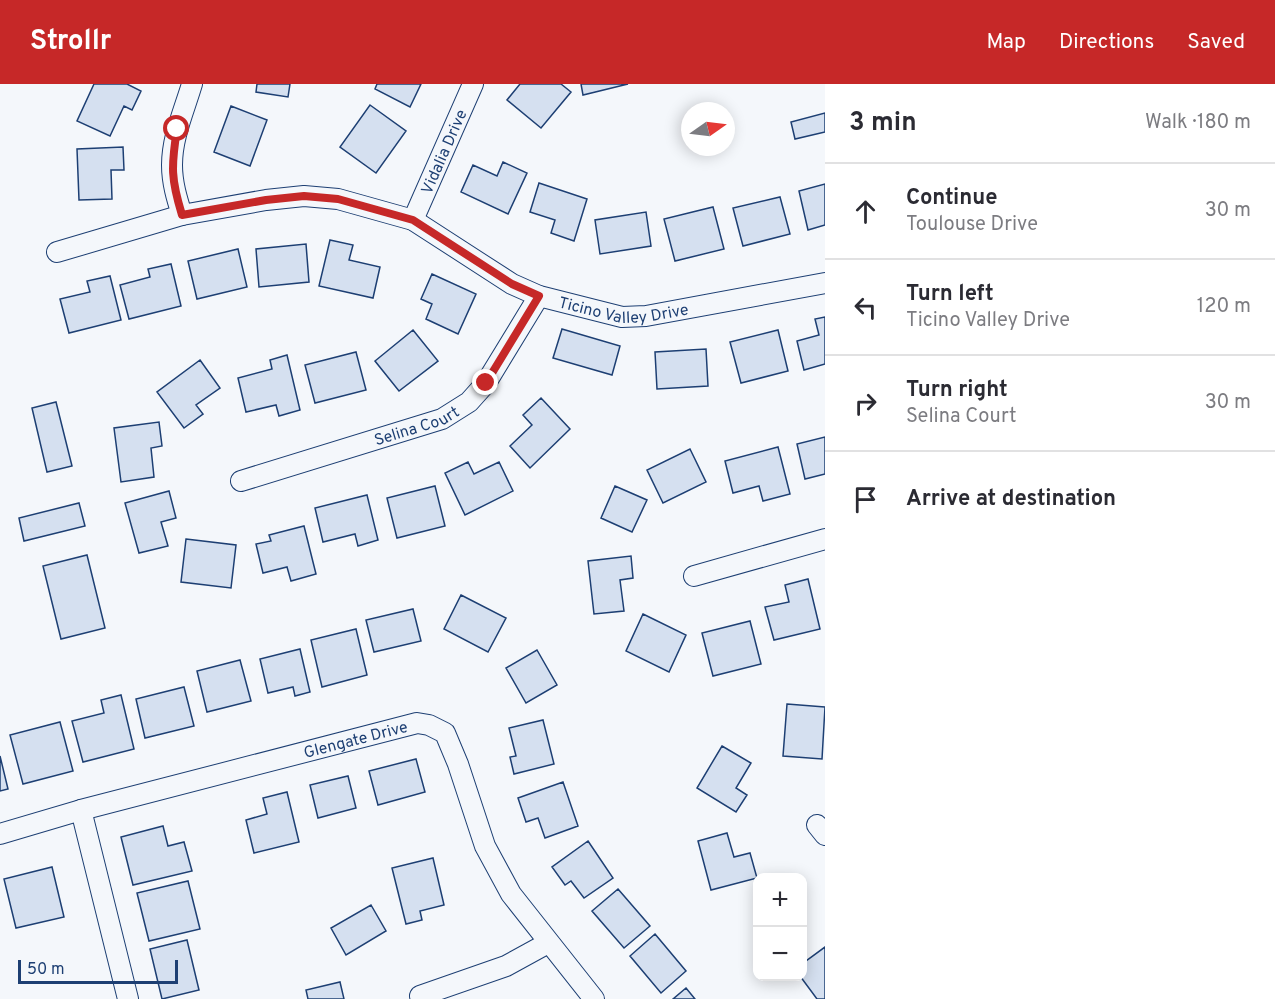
<!DOCTYPE html>
<meta charset="utf-8">
<style>
body{margin:0;font-family:Overpass,sans-serif;background:#f7f7f7;color:#2b2b33}
.controls{position:absolute;right:18px;bottom:18px;display:grid;overflow:hidden;border-radius:12px;box-shadow:0 3px 15px #0003}
.controls button{width:54px;height:54px;display:grid;place-items:center;padding:0;border:0;border-bottom:2px solid #e1e1e2;background:#fff;color:#2b2b33;font:30px sans-serif}
.compass{position:absolute;left:681px;top:18px;width:54px;height:54px;border-radius:50%;background:#fff;box-shadow:0 3px 15px #0003;rotate:76deg}
.scale{position:absolute;left:18px;bottom:15px;width:160px;box-sizing:border-box;padding-left:6px;border:3px solid #1d3f73;border-top:0;font-size:16px;line-height:21px;white-space:nowrap;color:#1d3f73;-webkit-text-stroke:4px #f4f7fb;paint-order:stroke}
.stop{position:absolute;width:18px;height:18px;margin:-14px;border:4px solid #c62828;border-radius:50%;background:#fff}
.stop.end{background:#c62828;border-color:#fff;box-shadow:0 2px 6px #0008}
.list{margin:0;padding:0;list-style:none}
h2{display:flex;justify-content:space-between;align-items:center;height:78px;margin:0;padding:0 24px;font-size:26px}
h2 small{font-size:20px;font-weight:400;color:#7c7c81}
.list li{display:grid;grid-template-columns:39px 1fr auto;gap:18px;align-items:center;box-sizing:border-box;height:96px;padding:0 24px;border-top:2px solid #e1e1e2}
.list b{display:block;font-size:22px;white-space:nowrap}
.list p{margin:0;font-size:20px;white-space:nowrap;color:#7c7c81}
.list em{font-size:20px;font-style:normal;color:#7c7c81}
.icon{flex:none;width:33px;height:33px;fill:none;stroke:currentColor;stroke-width:2;stroke-linecap:round;stroke-linejoin:round}
.map{position:relative;flex:none;width:825px;height:915px;overflow:hidden}
header{display:flex;align-items:center;gap:36px;box-sizing:border-box;height:84px;padding:0 30px;background:#c62828;color:#fff}
header strong{font-size:28px}
nav{display:flex;gap:33px;margin-inline-start:auto;font-size:21px}
main{display:flex}
aside{flex:1;background:#fff}
.map>svg:first-child{display:block}
.building{fill:#d5e0f0;stroke:#1d3f73;stroke-width:1.5}
.lines{fill:none;stroke-linecap:round;stroke-linejoin:round}
.street-casing{stroke:#1d3f73;stroke-width:22}
.street{stroke:#f4f7fb;stroke-width:20}
.route{stroke:#c62828;stroke-width:8}
.labels{text-anchor:middle;stroke-width:4.5;stroke-linejoin:round;paint-order:stroke}
.street-label{font-size:16px;fill:#1d3f73;stroke:#f4f7fb}
</style>
<header>
<strong>Strollr</strong>
<nav><a>Map</a><a>Directions</a><a>Saved</a></nav>
</header>
<main>
<div class="map">
<svg width="825" height="915" viewBox="0 0 825 915">
<rect width="100%" height="100%" fill="#f4f7fb"/>
<path class="building" d="M94 0H127L141 7 132 26 124 22 110 52 77 37Z
M257 0H290L288 13 256 8Z
M377 0H421L410 23 375 5Z
M520 0H561L571 8 541 44 507 16Z
M581 0H628L583 11Z
M370 21 406 47 376 89 340 63Z
M231 22 267 36 250 82 214 68Z
M825 29V48L795 55 791 38Z
M123 63 124 86H111L112 115 79 116 77 65Z
M503 78 527 89 508 130 461 108 473 81 497 92Z
M539 99 587 115 574 157 551 149 555 136 530 128Z
M825 100V141L808 146 799 107Z
M780 113 790 150 743 162 733 124Z
M713 123 724 165 675 177 664 135Z
M646 128 651 162 600 170 595 136Z
M330 156 353 161 349 176 380 183 373 214 319 202Z
M306 160 309 198 259 203 256 165Z
M238 165 247 203 197 215 188 177Z
M171 180 181 222 129 235 120 201 150 193 148 185Z
M432 190 476 210 458 250 426 235 432 220 421 215Z
M110 192 121 236 69 249 60 215 90 208 87 197Z
M825 233V280L804 286 797 257 819 251 815 235Z
M562 245 620 262 612 291 553 274Z
M413 246 438 277 399 307 375 277Z
M778 246 788 287 741 299 730 258Z
M706 265 708 302 657 305 655 268Z
M356 268 366 306 315 319 305 281Z
M287 271 300 326 279 332 276 321 246 328 238 294 272 285 270 276Z
M200 276 220 304 196 321 203 330 184 344 157 308Z
M541 314 570 345 530 384 510 362 532 341 523 331Z
M56 318 72 382 47 388 32 324Z
M159 338 162 362 151 364 154 393 121 398 114 344Z
M825 353V390L805 395 797 360Z
M778 363 790 410 763 417 759 402 733 409 725 377Z
M690 365 706 398 663 419 647 386Z
M468 378 474 390 499 378 513 407 465 431 445 389Z
M435 402 445 442 397 454 387 414Z
M615 402 647 416 632 448 601 434Z
M169 407 176 434 161 438 168 462 139 469 125 419Z
M367 411 378 456 358 462 355 450 323 458 315 424Z
M79 419 85 442 24 457 19 434Z
M304 442 316 490 291 497 287 483 263 489 256 460 271 457 269 451Z
M186 455 236 461 231 504 181 498Z
M87 471 105 544 61 555 43 482Z
M631 472 633 494 620 496 624 527 594 530 588 477Z
M808 495 820 545 774 556 765 523 789 518 785 501Z
M461 511 506 534 488 568 444 545Z
M413 525 421 557 374 568 366 536Z
M643 530 686 551 669 588 626 567Z
M750 537 761 580 713 592 702 549Z
M356 545 367 591 322 603 311 556Z
M300 565 310 608 295 612 293 603 268 609 260 575Z
M537 566 557 601 526 619 506 584Z
M240 576 251 617 207 628 197 587Z
M184 603 194 642 145 654 136 615Z
M121 611 134 665 83 678 72 637 104 629 101 616Z
M787 620 825 623 822 675 783 672Z
M543 636 554 680 514 690 510 673 516 672 509 644Z
M60 638 73 687 23 700 10 651Z
M722 662 751 679 736 704 747 711 736 728 697 704Z
M0 672 8 705 0 707Z
M416 675 425 708 378 721 369 687Z
M348 692 356 724 318 734 310 701Z
M563 698 578 742 545 754 538 734 526 738 518 714Z
M287 708 299 758 254 769 246 736 267 730 263 714Z
M163 742 168 762 184 758 192 787 133 801 121 753Z
M727 749 734 773 750 769 757 794 711 806 698 757Z
M588 757 613 794 584 814 571 797 565 801 552 783Z
M433 774 444 821 420 827 422 836 406 840 392 784Z
M52 783 64 833 16 844 4 795Z
M188 797 200 845 149 857 137 809Z
M618 805 650 842 624 864 592 827Z
M371 821 386 847 346 871 331 844Z
M655 850 686 887 661 909 630 872Z
M187 856 199 906 162 915 150 865Z
M825 863V915H817L800 892H802V880Z
M340 898 344 915H308L306 906Z
M686 904 695 915H673Z"/>
<g class="lines">
<g class="street-casing">
<g id="street">
<path d="M182 131C177 115 172 99 172 81 172 53 184 27 192 0"/>
<path id="s1" d="M413 136 473 0"/>
<path id="s2" d="M57 168 182 131 266 116 304 112 338 115 413 136 512 200 539 212 622 233 646 232 825 199"/>
<path id="s3" d="M241 397 442 335 469 318 486 299 539 212"/>
<path d="M694 492 825 455"/>
<path d="M81 726 128 915"/>
<path d="M817 741 825 751"/>
<path id="s4" d="M0 750 81 726 417 639 429 641 445 649 458 680 485 762 511 810 594 915"/>
<path d="M420 912 506 882 548 859"/>
</g>
</g>
<use href="#street" class="street"/>
</g>
<g class="lines">
<path class="route" d="M177 45C171 83 171 95 182 131L266 116 304 112 338 115 413 136 512 200 539 212 486 299"/>
</g>
<g class="labels">
<g class="street-label">
<text dy="6" stroke="none"><textPath href="#s1" startOffset="75">Vidalia Drive</textPath></text>
<text dy="6" stroke="none"><textPath href="#s2" startOffset="600">Ticino Valley Drive</textPath></text>
<text dy="6" stroke="none"><textPath href="#s3" startOffset="184">Selina Court</textPath></text>
<text dy="6" stroke="none"><textPath href="#s4" startOffset="368">Glengate Drive</textPath></text>
</g>
</g>
</svg>
<div class="controls">
<button>+</button>
<button>−</button>
</div>
<svg class="compass" viewBox="-18 -18 36 36"><path d="M0-13l5 13h-10z" fill="#e53935"/><path d="M0 13l5-13h-10z" fill="#7c7c81"/></svg>
<div class="scale">50 m</div>
<div class="stop" style="left:177px;top:45px"></div>
<div class="stop end" style="left:486px;top:299px"></div>
</div>
<aside>
<h2>3 min<small>Walk · 180 m</small></h2>
<ul class="list">
<li><svg class="icon" aria-label="ahead" viewBox="0 0 24 24"><path d="M12 20V5M6 11l6-6 6 6"/></svg><div><b>Continue</b><p>Toulouse Drive</p></div><em>30 m</em></li>
<li><svg class="icon" aria-label="left" viewBox="0 0 24 24"><path d="M17 20v-9H6M10 6l-5 5 5 5"/></svg><div><b>Turn left</b><p>Ticino Valley Drive</p></div><em>120 m</em></li>
<li><svg class="icon" aria-label="right" viewBox="0 0 24 24"><path d="M7 20v-9h11M14 6l5 5-5 5"/></svg><div><b>Turn right</b><p>Selina Court</p></div><em>30 m</em></li>
<li><svg class="icon" aria-label="arrive" viewBox="0 0 24 24"><path d="M6 21V4h12l-3 4 3 4H6"/></svg><div><b>Arrive at destination</b></div></li>
</ul>
</aside>
</main>
